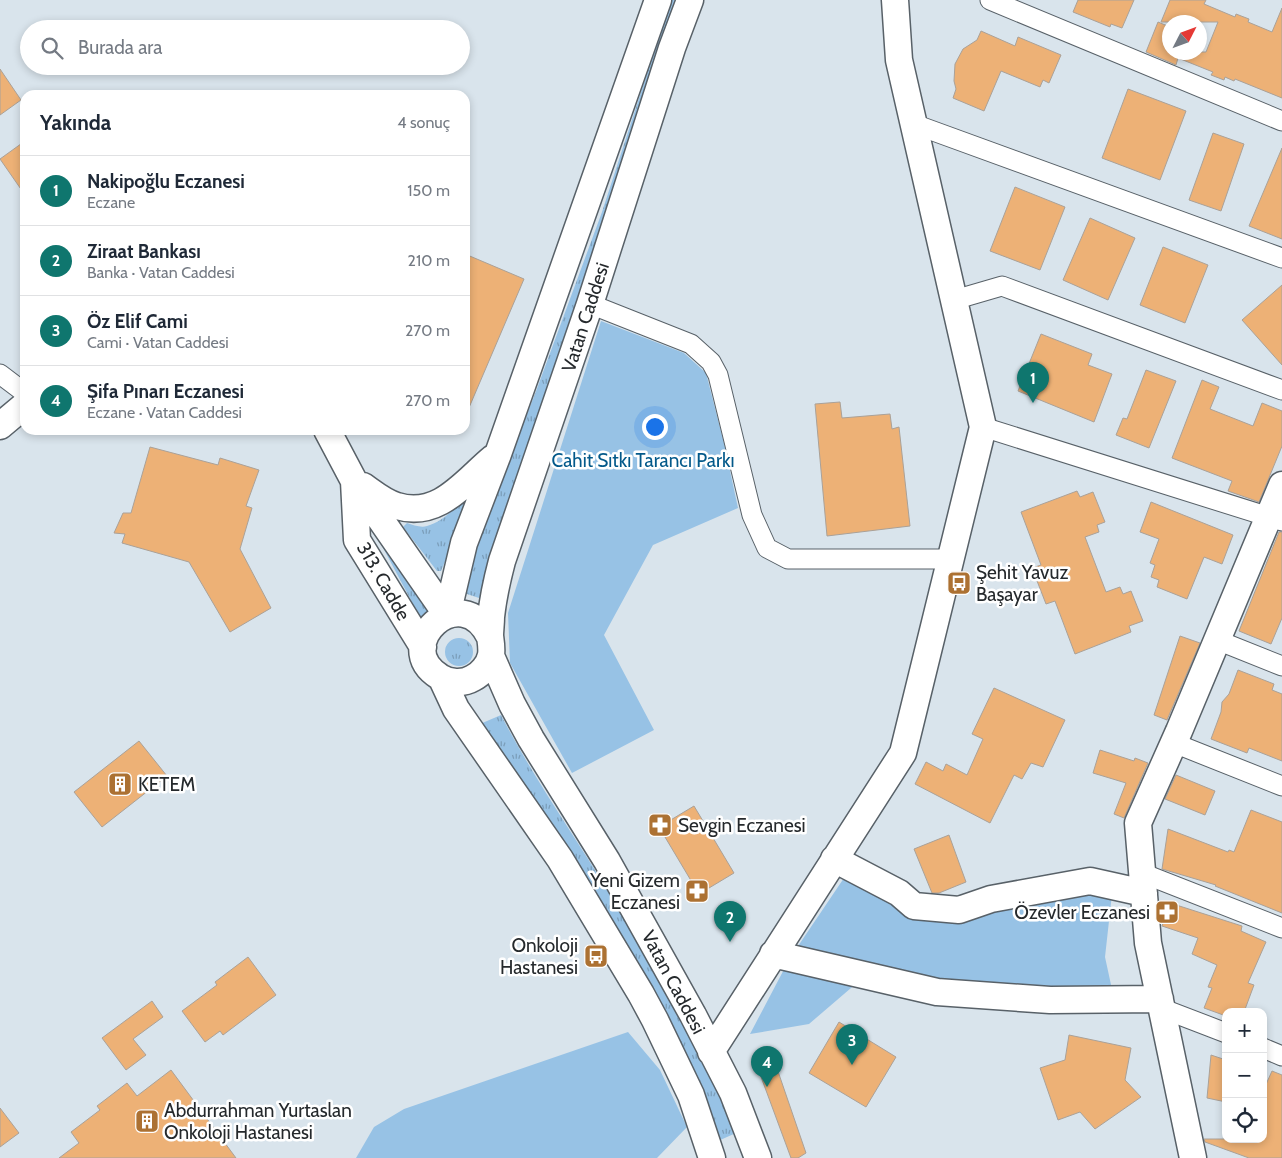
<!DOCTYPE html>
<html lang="tr">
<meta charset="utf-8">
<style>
body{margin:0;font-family:Cabin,sans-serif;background:#f2f2f3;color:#1f2937}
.controls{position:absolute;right:15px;bottom:15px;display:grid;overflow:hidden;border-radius:10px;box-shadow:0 2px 8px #0003}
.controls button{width:45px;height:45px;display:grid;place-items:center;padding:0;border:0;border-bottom:1px solid #e0e1e3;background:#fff;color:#1f2937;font:25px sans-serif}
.compass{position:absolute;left:1162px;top:15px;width:45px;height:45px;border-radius:50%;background:#fff;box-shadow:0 2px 8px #0003;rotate:48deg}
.you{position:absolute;left:654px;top:426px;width:18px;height:18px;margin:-12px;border:4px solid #fff;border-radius:50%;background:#1a73e8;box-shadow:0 0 0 8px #1a73e833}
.badge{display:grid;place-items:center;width:32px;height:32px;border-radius:50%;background:#0f766e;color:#fff;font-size:16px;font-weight:700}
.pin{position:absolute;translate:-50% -41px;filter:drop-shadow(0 1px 2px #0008)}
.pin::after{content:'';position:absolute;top:26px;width:18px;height:15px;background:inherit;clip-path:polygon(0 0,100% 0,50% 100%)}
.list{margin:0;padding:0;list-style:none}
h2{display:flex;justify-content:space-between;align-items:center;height:65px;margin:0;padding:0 20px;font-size:21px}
h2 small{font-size:16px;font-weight:400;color:#747a83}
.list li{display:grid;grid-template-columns:32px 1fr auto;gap:15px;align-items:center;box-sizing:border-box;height:70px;padding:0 20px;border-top:1px solid #e0e1e3}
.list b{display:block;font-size:19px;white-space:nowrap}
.list p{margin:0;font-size:16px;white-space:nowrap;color:#747a83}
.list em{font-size:16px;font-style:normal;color:#747a83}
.icon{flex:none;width:28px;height:28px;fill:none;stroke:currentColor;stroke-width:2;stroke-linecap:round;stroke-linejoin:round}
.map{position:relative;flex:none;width:1282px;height:1158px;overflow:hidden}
.search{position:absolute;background:#fff;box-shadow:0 2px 8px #0003;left:20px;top:20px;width:450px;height:55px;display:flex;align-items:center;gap:12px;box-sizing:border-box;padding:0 18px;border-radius:28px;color:#747a83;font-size:19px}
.panel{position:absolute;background:#fff;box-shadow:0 2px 8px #0003;left:20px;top:90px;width:450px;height:345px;border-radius:15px}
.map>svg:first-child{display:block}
.grass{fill:url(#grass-tufts)}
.park{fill:#97c2e5}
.building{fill:#edb176;stroke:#aaa198}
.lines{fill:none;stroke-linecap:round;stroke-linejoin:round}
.street-casing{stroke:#586168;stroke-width:21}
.secondary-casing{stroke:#586168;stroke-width:29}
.street{stroke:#fff;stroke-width:19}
.secondary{stroke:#fff;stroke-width:26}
.labels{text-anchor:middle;stroke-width:5;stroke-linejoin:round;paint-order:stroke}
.street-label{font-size:19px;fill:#25292c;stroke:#fff}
.park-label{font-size:19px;fill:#03598a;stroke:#fff}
.poi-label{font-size:19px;fill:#25292c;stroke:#fff;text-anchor:start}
</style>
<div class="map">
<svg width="1282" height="1158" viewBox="0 0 1282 1158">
<defs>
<pattern id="grass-tufts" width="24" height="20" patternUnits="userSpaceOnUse" patternTransform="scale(1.25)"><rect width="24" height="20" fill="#97c2e5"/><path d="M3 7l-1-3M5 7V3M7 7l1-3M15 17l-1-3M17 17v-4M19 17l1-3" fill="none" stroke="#7b9eba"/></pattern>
</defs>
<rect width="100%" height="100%" fill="#d9e4ec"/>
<path class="grass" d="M671 0H675L609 205 495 544 482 599 461 592 503 474 535 394 602 212Z
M479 482 441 571H437L403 527 407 523C413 525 421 528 427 526 447 521 466 496 479 482Z
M383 541 434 604 425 623 421 619 381 544Z
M445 652a14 14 0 1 1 28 0a14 14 0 1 1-28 0Z
M501 715C533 777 572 832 608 891 656 968 699 1050 736 1133L718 1141 705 1100 692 1066 668 1021 480 724Z"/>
<path class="park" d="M601 321 684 353 706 373 724 443 738 508 653 545 604 635 654 730 572 773 510 663 508 613Z
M844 878 907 911 1086 888 1112 894 1105 957 1113 994 865 976 809 1024 750 1034 790 958Z
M628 1032 660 1070 687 1127 657 1158H356L374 1127 404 1109Z"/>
<path class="building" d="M1078 0H1134L1122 28 1111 24 1110 27 1073 12Z
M1170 0H1206L1204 4 1235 17 1236 14 1249 19 1248 22 1272 32 1282 8V98L1235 79 1234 81 1225 77 1224 80 1211 75 1213 72 1178 58 1176 65 1146 52 1158 22 1170 27V52H1206L1218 22H1161Z
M981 31 1015 46 1018 37 1061 55 1049 83 1043 80 1040 87 1001 71 984 111 953 98 956 89 954 81 955 64 963 49 977 40Z
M0 69 21 100 0 115Z
M1128 89 1186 111 1160 180 1102 158Z
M1213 133 1244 144 1221 211 1189 200Z
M25 141V195L0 159Z
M1282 148V239L1249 226Z
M1015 187 1065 207 1040 270 990 251Z
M1090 218 1135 238 1108 300 1063 280Z
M1163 247 1208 265 1185 323 1140 305Z
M465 254 524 279 465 417Z
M1282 285V365L1242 320Z
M1041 334 1092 354 1088 365 1112 374 1094 422 1018 391Z
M1146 370 1176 381 1149 448 1116 435 1123 418 1127 419Z
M1202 380 1219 387 1210 409 1253 426 1262 403 1282 411V446L1259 502 1228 491 1232 481 1172 458Z
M840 402 842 418 890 414 892 429 899 427 910 526 827 536 815 404Z
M150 447 218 465 220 458 259 470 246 506 252 508 240 549 271 608 230 632 189 562 122 543 125 534 114 533 123 513H131Z
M1077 491 1080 497 1093 492 1105 522 1097 525 1099 532 1085 537 1106 592 1120 587 1123 594 1131 591 1143 621 1129 626 1131 632 1075 654 1055 601 1046 604 1032 568 1041 565 1021 512Z
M1151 502 1233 535 1222 564 1204 557 1187 599 1157 587 1159 580 1151 577 1155 565 1150 563 1159 539 1140 532Z
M1279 532H1282V618L1271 644 1239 631Z
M1180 636 1200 643 1167 720 1154 715Z
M1238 670 1274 684 1272 690 1282 694V761L1249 748 1247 753 1211 739 1221 712 1222 702 1229 694Z
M994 688 1065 720 1043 767 1031 763 1022 779 1014 775 990 823 915 784 926 762 943 771 946 764 967 775 983 739 972 734Z
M139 741 167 776 102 827 74 792Z
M1100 750 1134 761 1135 758 1148 763 1124 818 1114 814 1126 783 1093 773Z
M1176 775 1215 791 1205 815 1165 799Z
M694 806 734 873 699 894 659 827Z
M1251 810 1282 822V913L1215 886 1216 885 1162 869 1168 829 1228 852 1229 850 1234 852Z
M949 835 966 882 939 893H932L914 849Z
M1170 903 1242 926 1241 931 1266 942 1248 983 1254 985 1244 1012H1226V1016L1204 1008 1212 988 1208 987 1217 965 1192 954 1198 938 1162 926Z
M248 957 276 995 223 1035 220 1031 205 1042 182 1011 217 985 215 982Z
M152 1001 163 1017 133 1039 146 1055 126 1070 102 1038Z
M839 1022 896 1057 866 1107 809 1073Z
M1069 1035 1131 1048 1125 1080 1141 1097 1095 1129 1080 1112 1058 1120 1040 1068 1065 1060Z
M771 1051 806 1153 798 1158H791L757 1066Z
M1211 1055 1226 1060V1102L1207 1098Z
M171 1070 236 1158H59L79 1143 71 1132 100 1110 97 1106 127 1083 137 1096Z
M1272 1071 1282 1075V1158H1249L1205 1142 1204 1139H1263V1091Z
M0 1108 19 1133 0 1147Z"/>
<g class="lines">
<g class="street-casing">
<path id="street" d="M990 0 1282 121
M914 124 1282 258
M954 300 1002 286 1282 390
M590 304 691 344 711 362 718 375 752 515 767 548 788 559H950
M0 374 25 393
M983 427 1282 521
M1217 640 1282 666
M1174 743 1282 786
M1142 873 1282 928
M1161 1008 1226 1033
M1263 1048 1282 1056"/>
</g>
<g class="secondary-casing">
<path id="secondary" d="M0 426 25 405
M327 430 354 481 447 615
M354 481 357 540 423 647
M363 486C373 493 385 503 397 506 439 519 465 481 493 458
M447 615 464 543 498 454 658 0
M490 637C461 577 389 646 440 677 449 683 463 684 473 678 481 674 489 665 491 655 492 649 491 643 490 636 490 630 491 624 491 617 493 598 497 580 502 561L590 304 672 48 690 0
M491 656 512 704 531 739 607 861 693 1015 733 1093 758 1158
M442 679 456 709 560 859 641 994 655 1020 691 1095 712 1158
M834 859 899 893 914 906 959 910 991 899 1090 881 1144 893
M773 954 937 992 1050 1000 1160 999
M711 1052 903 753 983 427 899 60 895 0
M1193 1158 1148 943 1138 823 1179 731 1282 485"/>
</g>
<use href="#street" class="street"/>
<use href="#secondary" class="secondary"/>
</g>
<defs>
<g id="bus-square" transform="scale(1.25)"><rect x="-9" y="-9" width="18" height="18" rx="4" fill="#ac7132" stroke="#fff"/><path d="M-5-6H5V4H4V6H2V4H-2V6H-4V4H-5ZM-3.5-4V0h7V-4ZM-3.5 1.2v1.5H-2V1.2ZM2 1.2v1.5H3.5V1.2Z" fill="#fff"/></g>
<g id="building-square" transform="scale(1.25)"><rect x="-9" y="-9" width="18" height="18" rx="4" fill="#ac7132" stroke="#fff"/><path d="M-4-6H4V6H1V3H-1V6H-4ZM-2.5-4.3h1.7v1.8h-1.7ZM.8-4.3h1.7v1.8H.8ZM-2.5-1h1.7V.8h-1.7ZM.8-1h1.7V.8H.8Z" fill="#fff"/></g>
<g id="pharmacy-square" transform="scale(1.25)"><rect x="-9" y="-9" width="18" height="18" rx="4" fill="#ac7132" stroke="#fff"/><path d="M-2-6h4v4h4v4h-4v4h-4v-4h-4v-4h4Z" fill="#fff"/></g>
</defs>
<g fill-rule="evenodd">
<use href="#bus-square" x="959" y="583"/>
<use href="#building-square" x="120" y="784"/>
<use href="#pharmacy-square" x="660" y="825"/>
<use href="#pharmacy-square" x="697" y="891"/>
<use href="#pharmacy-square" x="1167" y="912"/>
<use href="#bus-square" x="596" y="956"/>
<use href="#building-square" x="147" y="1121"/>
</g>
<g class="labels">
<g class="street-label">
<text transform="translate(585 317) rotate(-72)" y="7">Vatan Caddesi</text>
<text transform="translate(384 581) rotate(60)" y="7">313. Cadde</text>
<text transform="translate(674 982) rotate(62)" y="7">Vatan Caddesi</text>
</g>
<g class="park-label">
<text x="643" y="467">Cahit Sıtkı Tarancı Parkı</text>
</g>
<g class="poi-label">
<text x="976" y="579">Şehit Yavuz<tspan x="976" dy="22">Başayar</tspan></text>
<text x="138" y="791">KETEM</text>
<text x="678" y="832">Sevgin Eczanesi</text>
<text x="680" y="887" text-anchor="end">Yeni Gizem<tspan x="680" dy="22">Eczanesi</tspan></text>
<text x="1150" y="919" text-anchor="end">Özevler Eczanesi</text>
<text x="578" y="952" text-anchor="end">Onkoloji<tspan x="578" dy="22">Hastanesi</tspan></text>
<text x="164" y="1117">Abdurrahman Yurtaslan<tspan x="164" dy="22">Onkoloji Hastanesi</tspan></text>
</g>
</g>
</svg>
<div class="controls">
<button>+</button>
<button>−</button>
<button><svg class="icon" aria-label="locate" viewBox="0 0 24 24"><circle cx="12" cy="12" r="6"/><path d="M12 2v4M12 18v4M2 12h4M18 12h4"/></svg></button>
</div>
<svg class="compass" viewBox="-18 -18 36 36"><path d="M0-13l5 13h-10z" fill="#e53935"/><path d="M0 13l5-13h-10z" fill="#747a83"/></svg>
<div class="you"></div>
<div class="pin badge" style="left:1033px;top:403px">1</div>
<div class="pin badge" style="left:730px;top:942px">2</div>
<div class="pin badge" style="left:852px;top:1065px">3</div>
<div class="pin badge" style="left:767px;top:1087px">4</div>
<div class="search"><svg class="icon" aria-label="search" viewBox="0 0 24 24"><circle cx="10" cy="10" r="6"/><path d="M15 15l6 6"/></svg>Burada ara</div>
<section class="panel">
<h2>Yakında<small>4 sonuç</small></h2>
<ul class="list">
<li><span class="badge">1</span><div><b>Nakipoğlu Eczanesi</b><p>Eczane</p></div><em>150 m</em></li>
<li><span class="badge">2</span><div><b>Ziraat Bankası</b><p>Banka · Vatan Caddesi</p></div><em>210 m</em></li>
<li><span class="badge">3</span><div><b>Öz Elif Cami</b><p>Cami · Vatan Caddesi</p></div><em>270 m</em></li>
<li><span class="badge">4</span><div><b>Şifa Pınarı Eczanesi</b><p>Eczane · Vatan Caddesi</p></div><em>270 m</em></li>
</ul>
</section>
</div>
